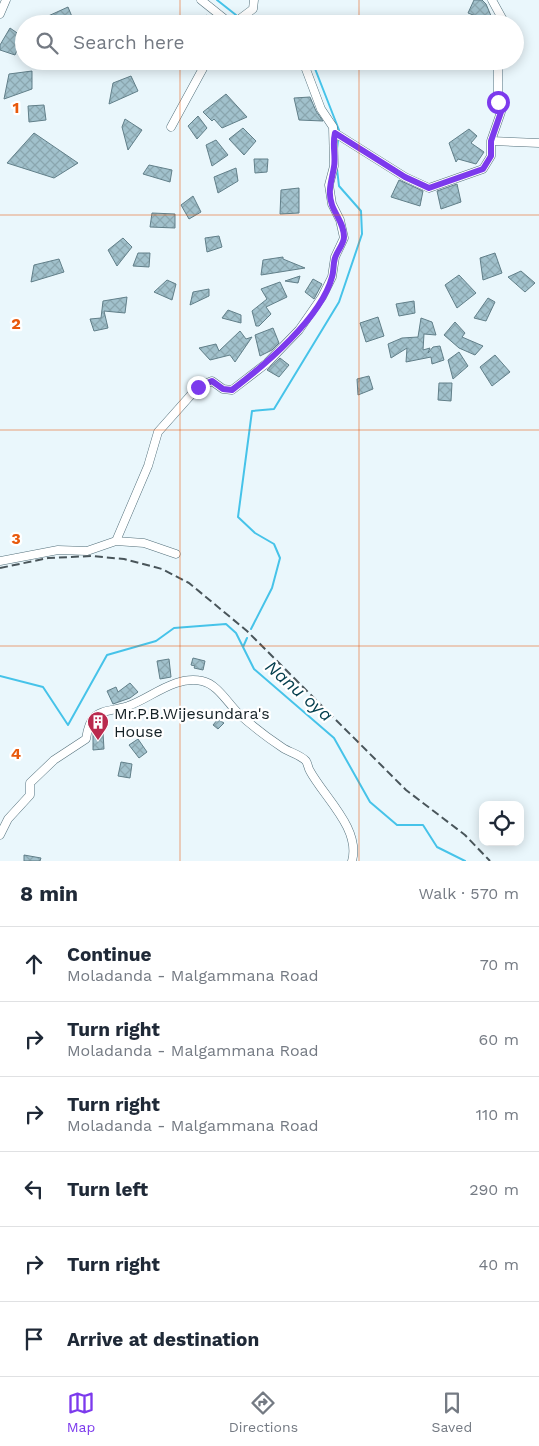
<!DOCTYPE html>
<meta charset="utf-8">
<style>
body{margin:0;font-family:"Work Sans",sans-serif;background:#f2f2f3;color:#1f2937}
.controls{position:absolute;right:15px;bottom:15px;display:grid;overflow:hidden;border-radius:10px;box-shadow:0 2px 12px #0003}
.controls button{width:45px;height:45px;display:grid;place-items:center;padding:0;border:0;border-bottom:1px solid #e0e1e3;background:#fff;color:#1f2937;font:25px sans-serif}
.stop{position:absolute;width:15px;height:15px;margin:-11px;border:4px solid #7c3aed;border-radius:50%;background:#fff}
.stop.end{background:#7c3aed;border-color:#fff;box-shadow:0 1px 5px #0008}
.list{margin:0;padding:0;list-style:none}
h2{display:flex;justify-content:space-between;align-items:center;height:65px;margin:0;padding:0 20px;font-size:21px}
h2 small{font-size:16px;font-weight:400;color:#747a83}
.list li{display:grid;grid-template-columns:32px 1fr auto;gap:15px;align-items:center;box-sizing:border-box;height:75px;padding:0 20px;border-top:1px solid #e0e1e3}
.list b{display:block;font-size:19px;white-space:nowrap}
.list p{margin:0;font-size:16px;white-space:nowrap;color:#747a83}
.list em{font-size:16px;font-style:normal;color:#747a83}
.icon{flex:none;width:28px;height:28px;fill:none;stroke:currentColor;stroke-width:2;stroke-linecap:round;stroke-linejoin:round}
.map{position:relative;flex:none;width:539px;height:861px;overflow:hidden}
.search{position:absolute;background:#fff;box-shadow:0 2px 12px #0003;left:15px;right:15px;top:15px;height:55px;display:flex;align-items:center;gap:12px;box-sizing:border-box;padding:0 18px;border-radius:28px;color:#747a83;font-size:19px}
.sheet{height:515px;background:#fff}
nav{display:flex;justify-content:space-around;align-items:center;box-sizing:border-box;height:70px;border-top:1px solid #e0e1e3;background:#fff;font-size:14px;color:#747a83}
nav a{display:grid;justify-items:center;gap:2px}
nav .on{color:#7c3aed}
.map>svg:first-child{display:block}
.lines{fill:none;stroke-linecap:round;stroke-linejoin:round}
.stream{stroke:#46c3e9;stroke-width:2}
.building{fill:url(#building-cross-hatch);stroke:#617f89}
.minor-casing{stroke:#526f7a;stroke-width:9}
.minor{stroke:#fff;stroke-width:8}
.rail{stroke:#49555a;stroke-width:2;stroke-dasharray:8 4;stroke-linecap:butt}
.route{stroke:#7c3aed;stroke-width:6}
.grid{fill:none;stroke:#e8590c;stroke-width:1;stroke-opacity:0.55}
.labels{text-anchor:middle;stroke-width:4.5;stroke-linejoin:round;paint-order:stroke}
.poi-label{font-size:16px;fill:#142025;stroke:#fff;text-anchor:start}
.water-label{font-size:18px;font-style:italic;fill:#06404f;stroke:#fff}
.grid-label{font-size:16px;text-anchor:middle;font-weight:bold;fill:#e8590c;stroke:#fff;stroke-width:4.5;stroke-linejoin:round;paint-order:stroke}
</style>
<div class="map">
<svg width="539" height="861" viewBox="0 0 539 861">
<defs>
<pattern id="building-cross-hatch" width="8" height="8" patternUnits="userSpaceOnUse" patternTransform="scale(1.25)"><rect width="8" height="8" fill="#a1c1cc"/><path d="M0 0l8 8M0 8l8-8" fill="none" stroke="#8aa6af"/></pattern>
</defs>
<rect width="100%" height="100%" fill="#eaf7fc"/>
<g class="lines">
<path class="stream" d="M217 0 236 15
M245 22 249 24
M312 61 339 130
M337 149 338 141
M251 629 272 588 280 558 274 544 255 533 238 517 252 411 274 409 339 302 362 234 361 211 339 186 337 169
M243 647 247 638
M0 676 43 687 68 725 107 655 156 641 174 628 226 624 236 633 254 669 334 738 370 802 397 825H423L437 847 465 861"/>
</g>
<path class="building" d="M474 0H482L486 4 494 23 468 13Z
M68 7 75 24H51L46 17Z
M206 15 220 24H200Z
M10 28 23 37 15 55 0 50V45Z
M32 71V89L4 99 9 74Z
M131 76 138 91 109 104 113 83Z
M226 94 247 117 222 128 214 119 212 121 203 112Z
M310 97 316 111 323 121 299 120 294 98Z
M44 105 46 120 29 122 28 106Z
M198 116 207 128 197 139 188 126Z
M125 119 142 130 128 150 122 127Z
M243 128 256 141 244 155 229 139Z
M469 129 477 136 471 143 484 152 476 164 458 159 456 162 449 143Z
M34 133 78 163 54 178 7 163Z
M216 140 228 155 212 166 206 145Z
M254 159H268L267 172 255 173Z
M149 165 172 170 170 182 143 174Z
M236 168 238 181 218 193 214 177Z
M399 180 423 191 420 206 391 197Z
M457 184 461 202 441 209 437 191Z
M299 188V213L280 214 281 190Z
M193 196 201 212 189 219 181 205Z
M152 213 175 214V228L150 227Z
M219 236 222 247 207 252 205 238Z
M123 238 132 247 117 266 108 250Z
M138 253H150L149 267 133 266Z
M495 253 502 273 483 280 480 258Z
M283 257V259L305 268 261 275 263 260Z
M59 259 64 272 31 282 34 265Z
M521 271 535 283 525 292 508 277Z
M459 275 476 293 457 308 445 285Z
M300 276 298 283 285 281Z
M313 279 322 284 314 299 305 292Z
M167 280 176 284 172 300 154 292Z
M280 282 287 297 266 307 271 314 259 326H256L252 311 267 299 261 289Z
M209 289V296L190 305 193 292Z
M127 297 125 313 104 311 108 328 94 331 90 319 101 318 103 301Z
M488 298 495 302 486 321 474 318Z
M414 301 415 313 399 316 396 304Z
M228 310 241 315V323L222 318Z
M378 317 384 336 366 342 360 323Z
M421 318 432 322 436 335 424 334 423 350 430 348 428 353 433 347 440 346 444 360 432 364 431 357 406 362 407 348 391 358 388 344 402 338 418 337Z
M455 322 465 333 462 337 483 346 475 355 459 348 444 335Z
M273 328 279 343 272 350 260 356 255 335Z
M240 331 246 339 252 337 235 362 230 355 210 360 199 348 216 344 219 351Z
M459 352 468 366 453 379 448 360Z
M495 355 510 372 492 386 480 367Z
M280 358 289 365 279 377 267 370Z
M369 376 373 389 358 395 357 379Z
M439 383H452L451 401 438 400Z
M193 658 205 661 203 670 194 668 195 666 191 665Z
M169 659 171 677 160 679 157 661Z
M130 683 138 692 130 698 113 704 107 691 116 687 118 692Z
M218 719 224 723 218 729 213 725Z
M93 733H103L104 749 93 750Z
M138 739 147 752 139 758 129 745Z
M121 762 132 764 130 778 118 776Z
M24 855 41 858 40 861H24Z"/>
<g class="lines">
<g class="minor-casing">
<path id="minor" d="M201 0 231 24
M492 0 503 20 502 24
M0 14 6 0
M233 24 253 9 254 0
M171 127 207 61
M335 133 405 177 429 188 483 169 491 156V141L501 112 498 102V61
M491 141 539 143
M116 541 144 543 176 554
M0 561 58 550 87 551 116 541 148 466 158 432 198 387 212 381 223 389 232 390 267 363 299 330 322 297 332 277 335 257 344 238 340 220 332 204 329 185 334 166 333 127 321 109 304 64 300 61
M0 835 8 819 30 795V783L54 760 86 739C91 707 102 714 128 706 151 698 175 675 202 681 217 684 227 702 238 713 251 725 268 738 283 748 289 752 301 755 306 761 308 764 308 768 310 771 324 797 361 829 352 861"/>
</g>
<use href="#minor" class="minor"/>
<path class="rail" d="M0 568 48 558 92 556 124 559 162 569 189 583 247 631 406 790 465 835 490 861"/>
</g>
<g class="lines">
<path class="route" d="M198 387 212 381 223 389 232 390C265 365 321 318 332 277 334 271 333 264 335 258 337 251 344 244 344 237 344 224 336 216 332 205 327 191 332 180 334 167 336 156 332 145 335 133L405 177 429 188 483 169 491 156V141L501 112 498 102"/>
</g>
<path class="grid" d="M180 0V24M359 0V24M180 61V861M359 61V861M0 215H539M0 430H539M0 646H539"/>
<defs>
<g id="building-pin" transform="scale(1.125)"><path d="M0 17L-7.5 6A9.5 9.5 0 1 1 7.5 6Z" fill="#ba2a4e" stroke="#fff"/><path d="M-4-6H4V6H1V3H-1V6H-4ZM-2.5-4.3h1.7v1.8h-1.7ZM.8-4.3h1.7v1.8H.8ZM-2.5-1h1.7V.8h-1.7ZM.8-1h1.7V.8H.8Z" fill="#fff"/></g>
</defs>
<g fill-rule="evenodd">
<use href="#building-pin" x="98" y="722"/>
</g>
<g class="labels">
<g class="poi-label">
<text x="114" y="719">Mr.P.B.Wijesundara's<tspan x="114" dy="18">House</tspan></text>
</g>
<g class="water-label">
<text transform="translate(299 691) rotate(41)" y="6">Nanu oya</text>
</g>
</g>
<g class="grid-label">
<text x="16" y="113">1</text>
<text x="16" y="329">2</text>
<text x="16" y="544">3</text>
<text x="16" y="759">4</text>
</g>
</svg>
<div class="controls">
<button><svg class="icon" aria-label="locate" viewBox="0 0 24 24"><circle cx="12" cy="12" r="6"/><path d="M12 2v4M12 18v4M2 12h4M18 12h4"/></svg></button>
</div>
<div class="stop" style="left:498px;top:102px"></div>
<div class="stop end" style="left:198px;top:387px"></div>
<div class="search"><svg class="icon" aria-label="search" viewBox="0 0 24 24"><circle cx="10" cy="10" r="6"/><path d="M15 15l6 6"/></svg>Search here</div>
</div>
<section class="sheet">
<h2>8 min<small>Walk · 570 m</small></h2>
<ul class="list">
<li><svg class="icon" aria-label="ahead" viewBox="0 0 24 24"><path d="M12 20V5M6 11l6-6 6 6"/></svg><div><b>Continue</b><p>Moladanda - Malgammana Road</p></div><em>70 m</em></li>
<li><svg class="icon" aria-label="right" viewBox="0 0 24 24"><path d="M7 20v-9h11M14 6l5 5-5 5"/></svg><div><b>Turn right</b><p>Moladanda - Malgammana Road</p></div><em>60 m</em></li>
<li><svg class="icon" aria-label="right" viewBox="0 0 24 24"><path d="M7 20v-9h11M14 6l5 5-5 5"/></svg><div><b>Turn right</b><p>Moladanda - Malgammana Road</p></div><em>110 m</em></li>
<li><svg class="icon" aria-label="left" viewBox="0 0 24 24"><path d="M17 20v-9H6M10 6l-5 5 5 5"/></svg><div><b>Turn left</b></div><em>290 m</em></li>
<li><svg class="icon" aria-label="right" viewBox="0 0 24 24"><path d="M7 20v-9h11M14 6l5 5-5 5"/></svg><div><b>Turn right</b></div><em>40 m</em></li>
<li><svg class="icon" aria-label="arrive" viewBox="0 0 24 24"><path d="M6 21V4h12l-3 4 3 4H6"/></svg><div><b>Arrive at destination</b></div></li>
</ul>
</section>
<nav>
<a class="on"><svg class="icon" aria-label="map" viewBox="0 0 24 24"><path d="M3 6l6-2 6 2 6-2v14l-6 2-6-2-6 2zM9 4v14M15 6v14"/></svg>Map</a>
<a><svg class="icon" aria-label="directions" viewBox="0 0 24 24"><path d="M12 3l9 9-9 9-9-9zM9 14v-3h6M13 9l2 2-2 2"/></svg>Directions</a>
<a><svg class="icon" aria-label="saved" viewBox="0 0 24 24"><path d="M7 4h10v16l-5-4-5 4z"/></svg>Saved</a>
</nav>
